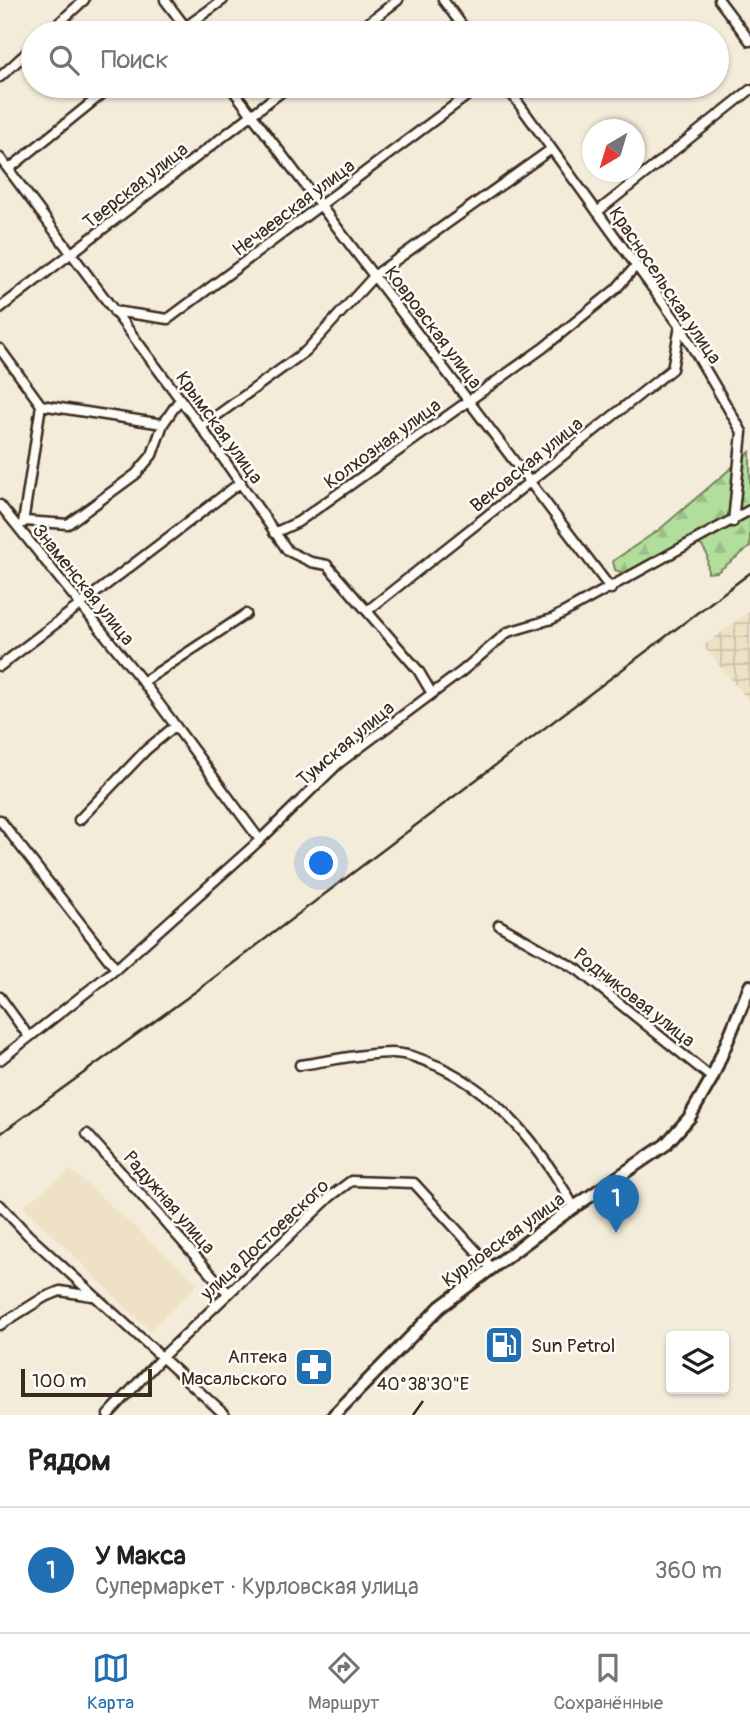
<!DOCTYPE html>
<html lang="ru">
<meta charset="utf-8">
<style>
body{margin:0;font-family:Pangolin,sans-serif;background:#f6f6f6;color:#202124}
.controls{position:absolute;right:21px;bottom:21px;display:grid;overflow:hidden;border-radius:7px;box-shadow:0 2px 5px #0004}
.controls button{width:63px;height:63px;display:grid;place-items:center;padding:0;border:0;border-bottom:2px solid #e0e0e0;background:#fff;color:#202124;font:35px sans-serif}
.compass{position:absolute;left:582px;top:119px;width:63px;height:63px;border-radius:50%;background:#fff;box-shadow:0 2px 5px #0004;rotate:218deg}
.scale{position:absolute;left:21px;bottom:18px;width:131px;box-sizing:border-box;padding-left:7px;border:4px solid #3b2a1e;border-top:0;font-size:19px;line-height:24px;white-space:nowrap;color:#3b2a1e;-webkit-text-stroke:5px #fdfcf7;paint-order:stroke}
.you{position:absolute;left:322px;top:864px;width:24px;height:24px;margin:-18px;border:5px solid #fff;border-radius:50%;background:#1a73e8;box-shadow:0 0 0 10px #1a73e833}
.badge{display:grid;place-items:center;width:46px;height:46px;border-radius:50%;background:#1f6fb2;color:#fff;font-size:23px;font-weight:700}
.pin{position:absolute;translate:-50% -58px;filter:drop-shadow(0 2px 4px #0008)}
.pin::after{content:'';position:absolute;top:37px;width:24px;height:21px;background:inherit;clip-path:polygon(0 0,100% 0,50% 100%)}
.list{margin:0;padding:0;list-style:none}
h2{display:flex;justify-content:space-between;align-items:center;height:91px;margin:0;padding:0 28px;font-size:30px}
h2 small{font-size:23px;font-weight:400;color:#757577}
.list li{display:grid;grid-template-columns:46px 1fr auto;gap:21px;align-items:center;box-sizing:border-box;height:126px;padding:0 28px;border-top:2px solid #e0e0e0}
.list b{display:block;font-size:26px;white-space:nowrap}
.list p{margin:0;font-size:23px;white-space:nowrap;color:#757577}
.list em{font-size:23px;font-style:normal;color:#757577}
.icon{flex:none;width:38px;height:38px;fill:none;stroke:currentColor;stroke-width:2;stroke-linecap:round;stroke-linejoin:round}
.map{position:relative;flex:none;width:750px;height:1415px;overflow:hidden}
.search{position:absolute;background:#fff;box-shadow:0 2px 5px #0004;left:21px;right:21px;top:21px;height:77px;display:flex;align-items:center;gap:18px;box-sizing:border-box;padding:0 24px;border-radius:38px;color:#757577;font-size:26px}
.sheet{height:217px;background:#fff}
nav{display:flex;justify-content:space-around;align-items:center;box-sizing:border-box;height:98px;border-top:2px solid #e0e0e0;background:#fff;font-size:19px;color:#757577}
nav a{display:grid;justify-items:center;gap:4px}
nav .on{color:#1f6fb2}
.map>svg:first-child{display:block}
.built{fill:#eee1c6}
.industrial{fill:url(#industrial-grid)}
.forest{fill:url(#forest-firs);stroke:#76845d;stroke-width:2}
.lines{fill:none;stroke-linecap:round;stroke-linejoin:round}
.minor-casing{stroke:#3b2a1e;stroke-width:13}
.secondary-casing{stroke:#3b2a1e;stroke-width:16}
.minor{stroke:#fdfcf7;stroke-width:8}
.secondary{stroke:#fdfcf7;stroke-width:10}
.rail{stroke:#3b2a1e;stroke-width:2.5}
.ticks{fill:none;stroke:#3b2a1e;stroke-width:2.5}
.labels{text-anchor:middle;stroke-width:5;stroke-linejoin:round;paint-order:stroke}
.street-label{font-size:19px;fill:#3b2a1e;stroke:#fdfcf7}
.poi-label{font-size:19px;fill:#3b2a1e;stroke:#fdfcf7;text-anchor:start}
.ticks-label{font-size:18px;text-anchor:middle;fill:#3b2a1e;stroke:#fdfcf7;stroke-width:5;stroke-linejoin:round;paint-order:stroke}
</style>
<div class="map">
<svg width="750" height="1415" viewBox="0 0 750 1415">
<defs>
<pattern id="industrial-grid" width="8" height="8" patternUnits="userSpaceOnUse" patternTransform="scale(1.75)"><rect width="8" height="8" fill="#eee1c6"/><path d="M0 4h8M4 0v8" fill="none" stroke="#cdc1aa"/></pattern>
<pattern id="forest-firs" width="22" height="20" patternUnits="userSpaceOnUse" patternTransform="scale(1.75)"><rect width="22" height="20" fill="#b2de9c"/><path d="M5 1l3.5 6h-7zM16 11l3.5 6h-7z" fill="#9abf86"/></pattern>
</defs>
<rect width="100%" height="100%" fill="#f4ecda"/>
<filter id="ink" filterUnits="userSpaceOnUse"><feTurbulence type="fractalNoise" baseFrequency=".0143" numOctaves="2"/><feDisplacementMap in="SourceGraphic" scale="14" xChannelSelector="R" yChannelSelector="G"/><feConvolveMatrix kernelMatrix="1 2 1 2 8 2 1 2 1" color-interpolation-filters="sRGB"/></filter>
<g filter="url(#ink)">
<path class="built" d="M71 1170 198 1284 150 1331 23 1206Z"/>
<path class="industrial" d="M750 611V702L703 646Z"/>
<path class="forest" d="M750 452V547L717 572 708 573 707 554 702 546 684 541 632 571 623 573 615 570 613 561 660 529Z"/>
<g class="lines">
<g class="minor-casing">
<path id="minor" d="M165 0 190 33
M443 0 468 33
M719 0 750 41
M48 33 84 0
M177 33 223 0
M355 33 398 0
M0 77 33 47
M230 86 611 589
M506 86 680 326 742 432 733 522
M0 158 201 427 288 551 311 562 327 565 418 670 431 692
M9 169 112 86
M597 212 750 90
M0 308 289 86
M114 311 168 319 480 86
M0 349 41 405 163 424
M201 427 306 351 375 275 550 150
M0 505 143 682 260 840
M24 521 68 524 136 474 152 455 163 424 180 399
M23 523 41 405
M274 533 298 522 543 348 616 289 635 267
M367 611 672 369 680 326
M0 666 241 482
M143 682 246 614
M0 820 116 969
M79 820 146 750 175 726
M499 925 578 970 712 1078
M0 997 29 1037
M0 1060 116 969 260 840 339 763 461 672 508 632 552 619 750 510
M300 1065C330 1061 362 1053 391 1053 408 1053 423 1060 438 1066 499 1094 542 1149 574 1207
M87 1134 228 1293
M0 1205 28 1235 225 1415
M0 1325 43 1298 60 1291 92 1296
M108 1415 162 1357 331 1196 351 1181 414 1183 491 1267"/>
</g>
<g class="secondary-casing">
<path id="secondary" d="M334 1415 440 1307 564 1214 665 1145 689 1118 712 1078 750 986"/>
</g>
<use href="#minor" class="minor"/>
<use href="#secondary" class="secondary"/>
<path class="rail" d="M0 1134 199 989 750 573"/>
</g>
</g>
<path class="ticks" d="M413 1415 423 1401"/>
<defs>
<g id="fuel-square" transform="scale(2.0125)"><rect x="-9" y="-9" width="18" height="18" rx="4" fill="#1f6fb2" stroke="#fdfcf7"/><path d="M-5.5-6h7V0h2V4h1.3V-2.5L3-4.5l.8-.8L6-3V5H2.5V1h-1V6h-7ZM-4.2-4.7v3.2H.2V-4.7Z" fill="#fff"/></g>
<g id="pharmacy-square" transform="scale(2.0125)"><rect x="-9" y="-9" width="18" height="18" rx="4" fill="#1f6fb2" stroke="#fdfcf7"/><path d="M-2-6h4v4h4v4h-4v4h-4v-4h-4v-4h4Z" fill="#fff"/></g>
</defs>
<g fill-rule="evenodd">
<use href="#fuel-square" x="504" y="1345"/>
<use href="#pharmacy-square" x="314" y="1367"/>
</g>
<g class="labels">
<g class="street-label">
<text transform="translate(135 185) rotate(-38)" y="7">Тверская улица</text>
<text transform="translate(293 207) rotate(-37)" y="7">Нечаевская улица</text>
<text transform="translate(666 285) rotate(56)" y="7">Красносельская улица</text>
<text transform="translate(434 327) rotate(53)" y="7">Ковровская улица</text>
<text transform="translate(220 427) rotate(54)" y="7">Крымская улица</text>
<text transform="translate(382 443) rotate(-36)" y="7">Колхозная улица</text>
<text transform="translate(526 464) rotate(-39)" y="7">Вековская улица</text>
<text transform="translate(84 584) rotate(51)" y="7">Знаменская улица</text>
<text transform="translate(345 743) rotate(-40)" y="7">Тумская улица</text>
<text transform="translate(635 997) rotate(38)" y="7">Родниковая улица</text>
<text transform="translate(170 1202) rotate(49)" y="7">Радужная улица</text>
<text transform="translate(264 1239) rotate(-43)" y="7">улица Достоевского</text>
<text transform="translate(503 1239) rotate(-36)" y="7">Курловская улица</text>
</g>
<g class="poi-label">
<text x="531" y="1352">Sun Petrol</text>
<text x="287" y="1363" text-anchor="end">Аптека<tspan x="287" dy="22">Масальского</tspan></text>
</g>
</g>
<g class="ticks-label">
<text x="423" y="1390">40°38'30"E</text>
</g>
</svg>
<div class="controls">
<button><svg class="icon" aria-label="layers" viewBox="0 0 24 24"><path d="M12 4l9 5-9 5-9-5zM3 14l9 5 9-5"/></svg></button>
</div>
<svg class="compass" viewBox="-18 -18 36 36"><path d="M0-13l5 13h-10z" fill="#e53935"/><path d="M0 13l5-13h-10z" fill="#757577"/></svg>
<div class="scale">100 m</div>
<div class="you"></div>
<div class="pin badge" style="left:616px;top:1233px">1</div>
<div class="search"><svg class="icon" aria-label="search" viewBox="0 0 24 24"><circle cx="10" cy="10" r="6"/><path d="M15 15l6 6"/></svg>Поиск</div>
</div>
<section class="sheet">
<h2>Рядом<small></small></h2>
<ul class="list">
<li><span class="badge">1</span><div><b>У Макса</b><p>Супермаркет · Курловская улица</p></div><em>360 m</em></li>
</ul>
</section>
<nav>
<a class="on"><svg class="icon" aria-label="map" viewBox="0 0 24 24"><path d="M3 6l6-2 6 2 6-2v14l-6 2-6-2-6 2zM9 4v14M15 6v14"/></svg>Карта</a>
<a><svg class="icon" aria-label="directions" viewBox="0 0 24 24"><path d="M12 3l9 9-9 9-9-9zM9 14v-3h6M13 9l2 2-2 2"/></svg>Маршрут</a>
<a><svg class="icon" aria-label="saved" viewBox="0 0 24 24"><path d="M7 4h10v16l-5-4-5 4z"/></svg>Сохранённые</a>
</nav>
